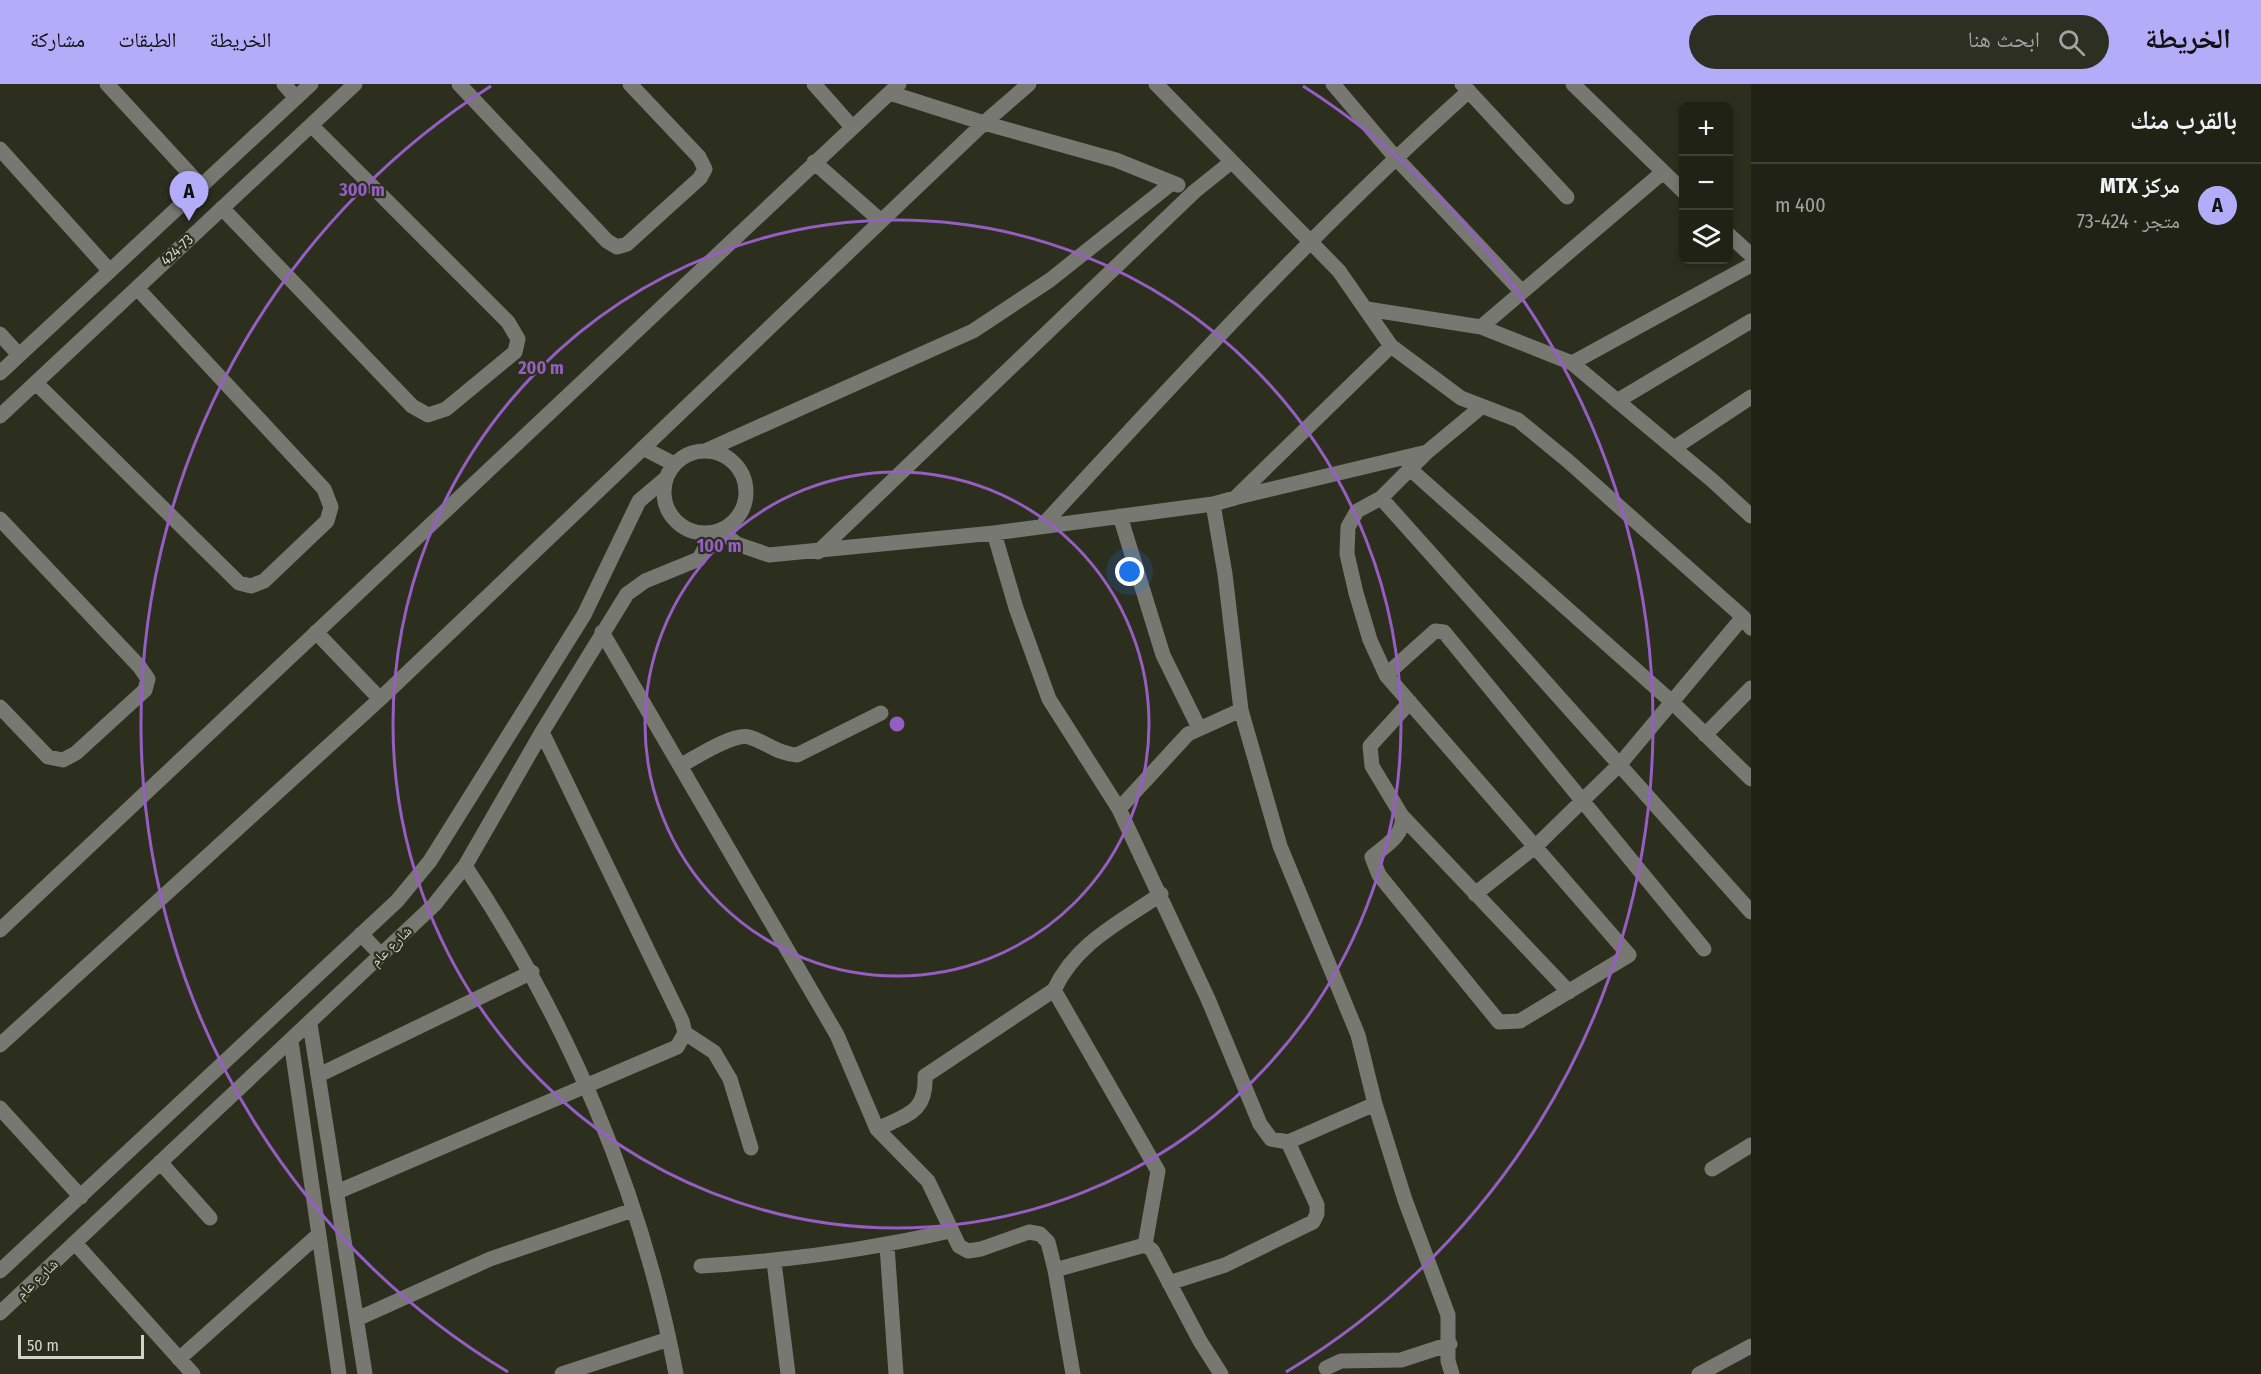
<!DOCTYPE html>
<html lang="ar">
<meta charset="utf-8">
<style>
body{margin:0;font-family:"Fira Sans Condensed","Noto Naskh Arabic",sans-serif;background:#2d2f23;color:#f1f3f6;direction:rtl}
.controls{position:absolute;right:18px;top:18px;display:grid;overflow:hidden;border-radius:9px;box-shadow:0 3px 9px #0003}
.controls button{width:54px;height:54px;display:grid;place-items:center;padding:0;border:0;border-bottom:2px solid #3e3f35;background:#212216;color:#f1f3f6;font:30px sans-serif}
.scale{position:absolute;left:18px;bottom:15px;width:126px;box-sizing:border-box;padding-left:6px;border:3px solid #d2d3ca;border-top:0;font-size:16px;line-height:21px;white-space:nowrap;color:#d2d3ca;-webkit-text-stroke:4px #2c2e1e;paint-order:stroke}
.you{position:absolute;left:1130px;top:488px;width:21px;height:21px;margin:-15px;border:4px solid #fff;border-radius:50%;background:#1a73e8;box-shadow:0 0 0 9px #1a73e833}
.badge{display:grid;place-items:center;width:39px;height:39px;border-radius:50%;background:#b3adf9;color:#111;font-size:20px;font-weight:700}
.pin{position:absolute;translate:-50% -50px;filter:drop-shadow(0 2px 3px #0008)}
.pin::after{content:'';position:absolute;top:32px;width:21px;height:18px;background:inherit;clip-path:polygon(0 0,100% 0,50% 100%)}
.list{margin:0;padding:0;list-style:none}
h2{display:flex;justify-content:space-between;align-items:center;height:78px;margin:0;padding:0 24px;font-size:26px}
h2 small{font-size:20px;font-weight:400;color:#a2a4a1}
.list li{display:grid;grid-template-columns:39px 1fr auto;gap:18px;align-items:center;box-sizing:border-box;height:84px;padding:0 24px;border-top:2px solid #3e3f35}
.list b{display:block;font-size:22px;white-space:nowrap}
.list p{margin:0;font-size:20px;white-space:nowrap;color:#a2a4a1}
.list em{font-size:20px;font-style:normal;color:#a2a4a1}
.icon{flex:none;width:33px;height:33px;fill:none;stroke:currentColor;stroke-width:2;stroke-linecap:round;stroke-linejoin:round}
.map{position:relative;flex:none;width:1751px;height:1290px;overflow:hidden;direction:ltr}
header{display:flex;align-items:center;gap:36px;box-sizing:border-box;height:84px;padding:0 30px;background:#b3adf9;color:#111}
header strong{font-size:28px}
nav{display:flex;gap:33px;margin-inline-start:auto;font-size:21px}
.search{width:420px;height:54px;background:#2d2f23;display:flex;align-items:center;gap:15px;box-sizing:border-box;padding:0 21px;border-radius:33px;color:#a2a4a1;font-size:22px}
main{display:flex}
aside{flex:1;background:#212216}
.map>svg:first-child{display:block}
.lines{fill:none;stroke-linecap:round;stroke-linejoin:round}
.minor{stroke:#777871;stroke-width:15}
.ring{fill:none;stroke:#955ec2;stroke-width:3}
.labels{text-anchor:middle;stroke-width:4.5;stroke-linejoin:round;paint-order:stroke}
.street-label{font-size:15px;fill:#d2d3ca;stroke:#2c2e1e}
.centre{fill:#955ec2;stroke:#2c2e1e;stroke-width:3}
.ring-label{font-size:18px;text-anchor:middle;font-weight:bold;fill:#955ec2;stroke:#2c2e1e;stroke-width:4.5;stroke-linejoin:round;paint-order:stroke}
</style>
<header>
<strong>الخريطة</strong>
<div class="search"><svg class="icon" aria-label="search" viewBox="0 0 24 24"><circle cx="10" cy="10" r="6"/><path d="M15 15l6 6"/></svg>ابحث هنا</div>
<nav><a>الخريطة</a><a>الطبقات</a><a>مشاركة</a></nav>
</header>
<main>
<aside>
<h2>بالقرب منك<small></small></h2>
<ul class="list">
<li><span class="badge">A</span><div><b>مركز MTX</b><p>متجر · 424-73</p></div><em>400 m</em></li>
</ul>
</aside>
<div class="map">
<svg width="1751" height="1290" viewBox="0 0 1751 1290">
<rect width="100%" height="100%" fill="#2c2e1e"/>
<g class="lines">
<path class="minor" d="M107 0 201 102
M284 0 296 14
M459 0 607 157 617 163 627 160 700 94 705 85 699 73 630 0
M814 0 852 43
M1156 0 1339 187 1391 262 1461 314 1518 336 1568 377 1743 533 1751 544
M1333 0 1395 73 1522 208
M1462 0 1567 113
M1573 0 1684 108
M890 9 984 39 1116 76 1178 101
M0 65 109 186
M814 78 881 137
M222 124 412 322 428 331 446 325 515 268 518 255 508 238 311 41
M1728 150 1751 171
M1367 225 1481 243 1572 279 1713 397 1751 432
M1481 243 1663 88
M0 250 19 271
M1572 279 1751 181
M0 289 311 0
M36 299 239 499 251 502 264 497 327 437 331 423 324 405 137 204
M1617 317 1751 237
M0 332 355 0
M643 364 674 380
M1674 364 1751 313
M664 408a41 41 0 1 1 82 0a41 41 0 1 1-82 0Z
M705 367 973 247 1050 196 1172 99
M1410 385 1672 618 1751 695
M1238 413 1427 368
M1381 414 1751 828
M1213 420 1225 490 1241 626 1280 762 1358 951 1375 1020 1405 1116 1448 1231V1277L1452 1290
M1120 432 1163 571 1199 644
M0 435 139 582 148 595 145 606 76 669 63 676 48 673 0 623
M1041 443C1179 293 1317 143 1469 7
M721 447 737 460 769 471 994 449 1213 420 1235 414 1391 262
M994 449 1016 524 1049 615 1119 725 1208 915 1260 1040 1271 1055 1288 1058 1375 1020
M818 468 1195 107 1230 79
M316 548 380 615
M602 548 837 951 877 1045 928 1097 959 1162 968 1167 981 1165 1029 1148 1040 1150 1048 1158 1055 1186 1073 1290
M1386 591 1435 547 1444 548 1704 865
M1410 618 1370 662 1372 682 1402 732C1405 751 1385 762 1372 773L1379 791 1499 938 1520 937 1629 871 1386 591 1370 556 1356 509 1347 470 1348 443 1357 427 1381 414 1427 368 1480 324
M542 648 682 937 685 949 714 968 730 995 751 1064
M1705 651 1751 604
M680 682C695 674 732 649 749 653 766 658 778 670 797 671L881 629
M1119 725 1188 650 1241 626
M1402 732 1569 908
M465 782C567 935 642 1108 676 1290
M1475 810 1536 762 1620 680 1743 533
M0 846 899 0
M361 850 381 871
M1054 906 1158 1087 1145 1161
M310 940 365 1290
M291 957 339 1290
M0 961 380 615 984 39 1029 0
M319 991 532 888
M0 1024 81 1113
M877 1045C906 1031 927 1029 925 992L1054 906C1076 859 1119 839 1161 810
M160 1078 210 1134
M1712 1085 1751 1061
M337 1108 677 963 685 949
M75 1159 193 1290
M887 1162 896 1290
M774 1178 788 1290
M701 1182C785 1177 868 1166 950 1147
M1055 1186 1145 1161 1152 1166 1200 1257 1221 1290
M0 1187 397 817 430 777 584 531 639 417 665 395
M1169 1199 1225 1181 1313 1138 1317 1130V1121L1288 1058
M0 1229 434 821 465 782 542 648 627 510 645 497 699 475 713 449
M357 1235 490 1175 633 1126
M179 1275 318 1151
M1326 1284 1341 1277 1401 1276 1450 1260
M562 1290 669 1255
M1699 1290 1751 1262"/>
</g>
<g class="ring">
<circle cx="897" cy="640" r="252"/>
<circle cx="897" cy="640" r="504"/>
<path d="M508 1288A756 756 0 0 1 491 2M1303 2A756 756 0 0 1 1286 1288"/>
</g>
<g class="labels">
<g class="street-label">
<text transform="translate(177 166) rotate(-43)" y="5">424-73</text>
<text transform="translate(391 862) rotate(-44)" y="5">شارع عام</text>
<text transform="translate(37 1195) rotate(-43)" y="5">شارع عام</text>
</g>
</g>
<circle cx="897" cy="640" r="9" class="centre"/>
<g class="ring-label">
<text x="362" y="112">300 m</text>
<text x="541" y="290">200 m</text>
<text x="719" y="468">100 m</text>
</g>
</svg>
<div class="controls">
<button>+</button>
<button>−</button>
<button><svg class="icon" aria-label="layers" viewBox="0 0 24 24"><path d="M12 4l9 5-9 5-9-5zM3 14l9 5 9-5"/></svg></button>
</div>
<div class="scale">50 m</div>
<div class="you"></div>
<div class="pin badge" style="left:189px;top:137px">A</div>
</div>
</main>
